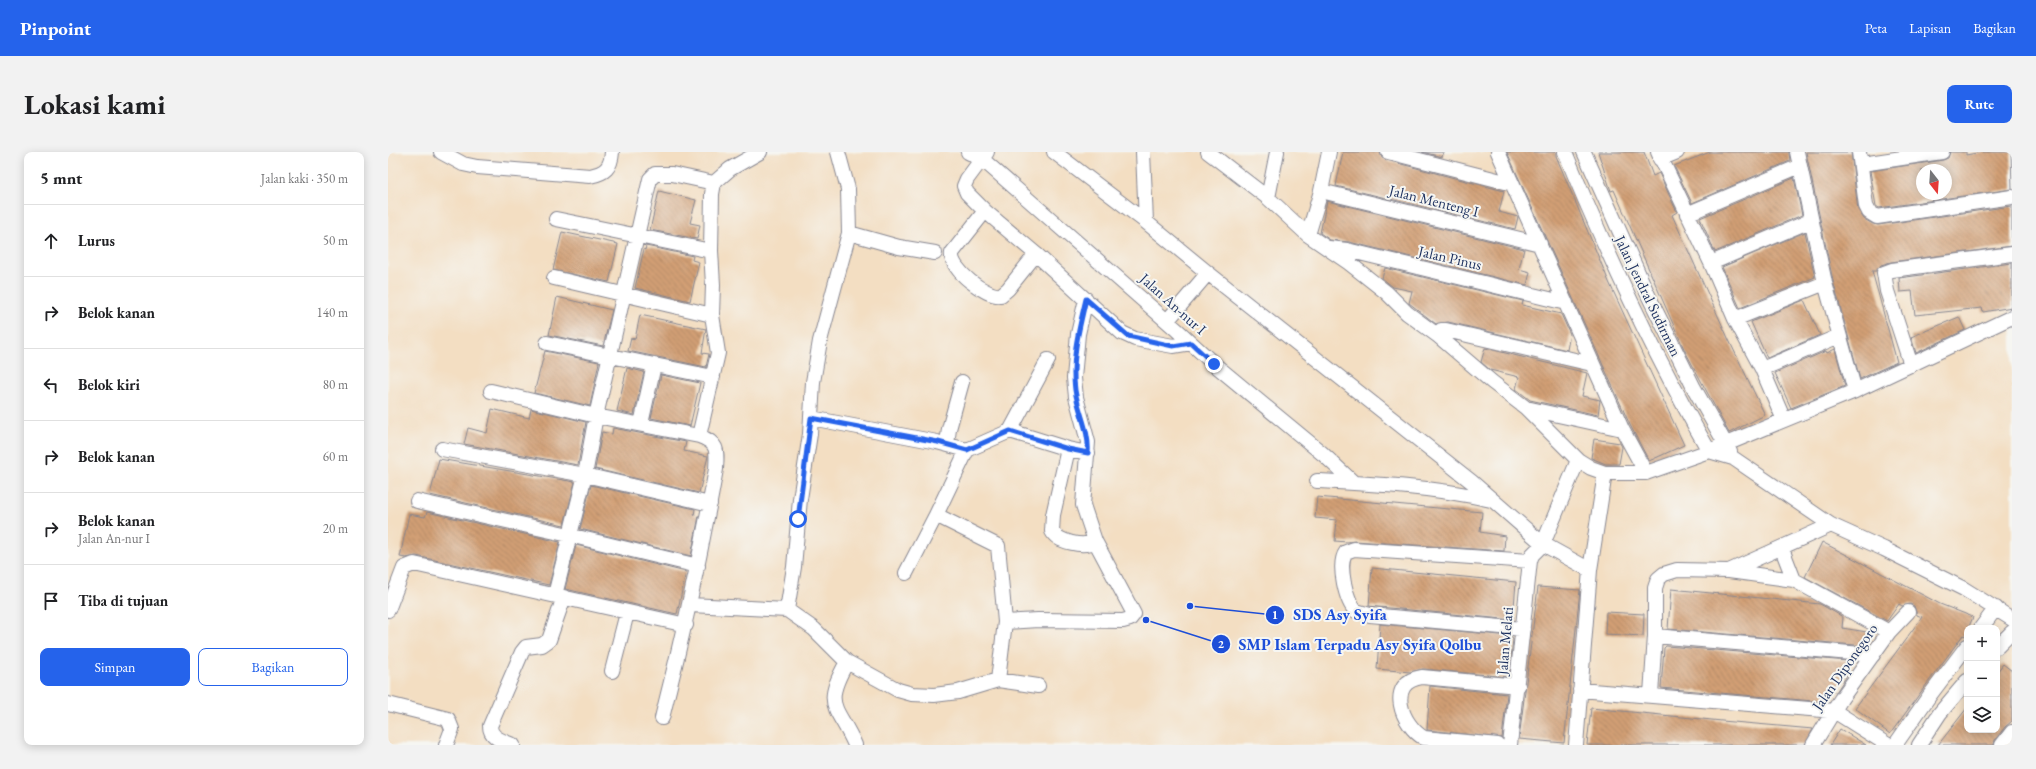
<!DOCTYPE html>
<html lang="id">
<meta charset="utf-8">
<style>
body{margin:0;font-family:"EB Garamond",serif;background:#f2f2f2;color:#202124}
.controls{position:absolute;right:12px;bottom:12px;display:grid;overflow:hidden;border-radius:8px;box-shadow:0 2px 10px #0003}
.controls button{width:36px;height:36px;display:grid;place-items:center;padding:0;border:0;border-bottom:1px solid #e0e0e0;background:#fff;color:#202124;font:20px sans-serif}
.compass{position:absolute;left:1528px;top:12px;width:36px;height:36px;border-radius:50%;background:#fff;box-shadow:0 2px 10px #0003;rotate:163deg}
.stop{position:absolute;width:12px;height:12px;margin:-9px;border:3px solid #2563eb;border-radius:50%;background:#fff}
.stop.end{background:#2563eb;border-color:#fff;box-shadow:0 1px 4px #0008}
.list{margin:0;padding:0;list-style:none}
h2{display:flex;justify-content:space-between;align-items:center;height:52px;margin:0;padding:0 16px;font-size:17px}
h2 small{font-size:13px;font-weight:400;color:#757577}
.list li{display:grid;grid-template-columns:26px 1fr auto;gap:12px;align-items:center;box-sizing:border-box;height:72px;padding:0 16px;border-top:1px solid #e0e0e0}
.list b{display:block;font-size:15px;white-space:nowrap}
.list p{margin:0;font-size:13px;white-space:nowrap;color:#757577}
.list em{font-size:13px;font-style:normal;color:#757577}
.actions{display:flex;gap:8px;padding:12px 16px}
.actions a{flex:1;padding:9px 0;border:1px solid #2563eb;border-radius:8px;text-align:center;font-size:14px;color:#2563eb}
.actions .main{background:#2563eb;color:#fff}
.icon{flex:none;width:22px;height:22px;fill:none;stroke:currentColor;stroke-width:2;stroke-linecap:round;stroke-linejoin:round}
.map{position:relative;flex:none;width:1624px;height:593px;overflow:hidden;border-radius:8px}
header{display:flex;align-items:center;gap:24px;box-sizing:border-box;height:56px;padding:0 20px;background:#2563eb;color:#fff}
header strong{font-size:19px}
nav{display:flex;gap:22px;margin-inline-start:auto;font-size:14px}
.intro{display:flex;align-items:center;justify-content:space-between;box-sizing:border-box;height:96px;padding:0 24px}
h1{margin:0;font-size:28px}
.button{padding:10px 18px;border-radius:8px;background:#2563eb;color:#fff;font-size:14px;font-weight:700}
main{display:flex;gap:24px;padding:0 24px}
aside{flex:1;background:#fff;border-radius:8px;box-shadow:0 2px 10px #0003}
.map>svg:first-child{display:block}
.building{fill:url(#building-back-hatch);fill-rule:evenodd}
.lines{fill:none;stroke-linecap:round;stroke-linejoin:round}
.minor-casing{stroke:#878690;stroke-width:16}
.minor{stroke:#fff;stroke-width:14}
.route{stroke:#2563eb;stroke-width:5}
.labels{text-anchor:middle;stroke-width:4;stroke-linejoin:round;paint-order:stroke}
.street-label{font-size:15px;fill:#1b2f5e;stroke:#f6f6f2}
.leader{fill:none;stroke:#1d4ed8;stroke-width:1.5}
.callout-dot{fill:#1d4ed8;stroke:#f6f6f2;stroke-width:1.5}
.mark-label{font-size:12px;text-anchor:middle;font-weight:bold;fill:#fff}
.callout-label{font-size:16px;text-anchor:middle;font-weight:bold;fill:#1d4ed8;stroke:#f6f6f2;stroke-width:4;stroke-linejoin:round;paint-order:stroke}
</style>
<header>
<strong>Pinpoint</strong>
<nav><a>Peta</a><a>Lapisan</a><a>Bagikan</a></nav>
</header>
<div class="intro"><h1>Lokasi kami</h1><a class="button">Rute</a></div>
<main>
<aside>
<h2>5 mnt<small>Jalan kaki · 350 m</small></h2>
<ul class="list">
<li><svg class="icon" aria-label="ahead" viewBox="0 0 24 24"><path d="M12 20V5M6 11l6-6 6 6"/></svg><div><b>Lurus</b></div><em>50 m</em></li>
<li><svg class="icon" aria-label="right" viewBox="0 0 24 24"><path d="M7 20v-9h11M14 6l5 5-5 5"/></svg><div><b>Belok kanan</b></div><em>140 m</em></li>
<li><svg class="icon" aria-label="left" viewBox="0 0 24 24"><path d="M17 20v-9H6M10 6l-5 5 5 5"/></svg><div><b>Belok kiri</b></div><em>80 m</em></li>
<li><svg class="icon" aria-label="right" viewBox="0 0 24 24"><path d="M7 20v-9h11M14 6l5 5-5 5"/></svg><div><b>Belok kanan</b></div><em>60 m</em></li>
<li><svg class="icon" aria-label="right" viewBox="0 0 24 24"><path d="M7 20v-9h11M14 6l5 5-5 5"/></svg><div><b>Belok kanan</b><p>Jalan An-nur I</p></div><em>20 m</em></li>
<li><svg class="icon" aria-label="arrive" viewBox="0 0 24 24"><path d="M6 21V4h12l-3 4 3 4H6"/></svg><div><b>Tiba di tujuan</b></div></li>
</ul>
<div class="actions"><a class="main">Simpan</a><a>Bagikan</a></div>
</aside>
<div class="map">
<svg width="1624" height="593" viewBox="0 0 1624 593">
<defs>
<pattern id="building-back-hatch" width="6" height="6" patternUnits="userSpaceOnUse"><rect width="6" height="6" fill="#d19f74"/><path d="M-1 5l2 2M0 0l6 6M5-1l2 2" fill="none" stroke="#a98262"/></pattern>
</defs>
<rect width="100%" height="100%" fill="#f6f6f2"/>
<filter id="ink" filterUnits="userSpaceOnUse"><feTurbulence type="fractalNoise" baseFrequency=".025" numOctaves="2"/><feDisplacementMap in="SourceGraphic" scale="8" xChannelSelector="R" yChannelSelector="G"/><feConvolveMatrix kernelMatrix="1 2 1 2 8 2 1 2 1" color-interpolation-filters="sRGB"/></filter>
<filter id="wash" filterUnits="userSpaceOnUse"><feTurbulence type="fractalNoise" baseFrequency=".012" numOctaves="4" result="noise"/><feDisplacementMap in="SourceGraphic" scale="16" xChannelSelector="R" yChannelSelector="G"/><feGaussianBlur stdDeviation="0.9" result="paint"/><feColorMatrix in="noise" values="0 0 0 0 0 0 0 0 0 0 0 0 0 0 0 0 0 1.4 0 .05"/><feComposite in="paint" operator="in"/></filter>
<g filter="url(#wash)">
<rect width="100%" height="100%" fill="#f3dec2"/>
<g id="blocks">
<path class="building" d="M955 0H992L994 6 998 8 1116 39 1111 60 1130 65 1127 77 948 34Z
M1034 0H1056L1054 5Z
M1119 0H1168V4L1221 130 1296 293 1261 309 1242 273Z
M1210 0H1256L1265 24 1271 21 1289 60 1284 63 1340 186 1377 263 1341 281 1297 199 1226 38 1223 39Z
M1322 0H1401L1402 9 1304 51 1286 14Z
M1418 0H1463L1470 58 1476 67 1485 72 1490 73 1624 54V94L1503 110 1493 113 1488 119H1484L1509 210 1472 227 1445 129Z
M1562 0H1578V3L1594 0H1623L1624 37 1491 56 1488 54 1482 19 1555 8 1560 6ZM1534 18H1558V42H1534Z
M1406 26 1414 63 1327 100 1312 66Z
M271 39 308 48 302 71 312 73 309 87 262 78Z
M939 49 1136 97 1131 117 1142 120 1139 133 961 90 942 88 932 81Z
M174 80 230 92 221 130 165 118Z
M1417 80 1427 125 1352 156 1334 115Z
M258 94 305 104 304 108 311 110 302 149 247 136 256 97 257 98Z
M1624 111V155L1595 160 1594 156 1527 163 1524 139 1512 140 1511 126Z
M997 116 1135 149 1134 153 1173 162 1182 182 1179 198 1060 170 1048 172 1021 151 1024 139 1005 135 994 126Z
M169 145 224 158 215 194 161 183Z
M1416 148 1432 183 1379 206 1363 170Z
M252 163 318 177 314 201 321 202 318 215 240 199 243 186 247 187Z
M1571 165 1577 178 1528 201 1523 185Z
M1097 196 1199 221 1194 244 1212 248 1210 263 1142 248 1128 237 1131 225 1102 218 1093 210Z
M1447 197 1457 234 1403 256 1387 221 1438 199 1439 201Z
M157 199 211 210 202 254 146 241Z
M239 216 256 220 246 263 229 259Z
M273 223 312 231 302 274 263 266Z
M104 257 141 266 143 257 198 270 190 313 76 292 80 276 99 281Z
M225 276 298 290 296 299 320 304 311 341 207 317 214 280 224 282Z
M1206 287 1232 291 1234 295 1231 312H1218L1203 306Z
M51 307 187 330 176 373 42 343Z
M203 333 307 357 306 363 311 364 303 404 192 377Z
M929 345 1094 360 1092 380 1117 384 1116 399 967 389 959 390 947 389 949 368 927 366Z
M39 360 172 390 161 433 28 404 18 406 12 405 21 362 37 365Z
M1434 390 1552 452 1585 465 1577 484 1575 483 1502 582 1467 556 1534 465 1529 463 1526 454 1522 452 1514 454 1511 452 1499 469 1417 425Z
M188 393 298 420 289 462 177 437Z
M984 416 1128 430 1125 468 981 454Z
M1150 435 1192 438 1176 591 1131 587Z
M1283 437 1432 452 1455 465 1454 476 1479 480 1478 494 1280 477Z
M1218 460 1256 462 1255 484 1217 482Z
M992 472 1123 484V486L1125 487 1121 525 1035 517 1022 520 989 517Z
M1278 494 1460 509 1458 525 1448 540 1439 539 1437 550 1273 536 1276 496Z
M1615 512 1624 519V569L1617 575 1607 588 1606 593H1550L1579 556V578H1609V520Z
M1042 534 1119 542 1114 586 1039 578Z
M1203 556 1334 569 1425 577 1417 593H1199Z
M1452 577 1478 593H1442Z"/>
</g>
</g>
<g filter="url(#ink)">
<use href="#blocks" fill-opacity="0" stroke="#878690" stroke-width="1"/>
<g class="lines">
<g class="minor-casing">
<path id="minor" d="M53 0 75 12 89 15 202 24C217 21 223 16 224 0
M450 0 460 37 461 81 432 189 425 230 422 282 412 347 406 415 399 458 426 477 459 510C433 555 450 554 467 593
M580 0 594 7 789 178 826 212 935 302 966 331
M599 0 579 27 576 34 579 41 597 59 648 102 734 181 747 187 785 194 803 191
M666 0 758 70 820 121 1084 330 1155 392 1202 418
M755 0 758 70
M820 0 880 46 920 83 961 111 999 141 1019 161 1049 183 1104 230 1138 256 1190 308 1203 316 1217 321H1258L1321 299 1467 239 1624 165
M1000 0 1125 32
M1110 0 1234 277 1258 321
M1177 0C1219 102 1266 203 1321 299L1345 306 1443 373 1496 397 1576 437 1624 467
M1196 0 1261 145 1306 236 1342 300
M1270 0 1323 111 1347 167 1374 217 1396 268
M1409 0 1437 131 1467 239
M1471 0 1478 54 1481 60 1489 65 1624 45
M1272 7 1289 0
M1474 12 1554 0
M933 39 1152 92
M880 46 889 0
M597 59 564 101C561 117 599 146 613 143L620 137 648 102
M1299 62 1412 14
M168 67 323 99
M461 81 511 95 547 101
M920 83 933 39 941 0
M941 96 959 98 1178 151
M1323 111 1422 69
M166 126 324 163
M1347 167 1437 131
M779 169 820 121
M1049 183 1053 178H1058L1204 212
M159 191 325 225
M1523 213 1499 139 1496 121 1504 118 1624 102
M1374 217 1451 184
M103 239 208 264 311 284C331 291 329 299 328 317 313 401 295 484 274 566
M1138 256 1234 277
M423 266 549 290 579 298 622 279 680 297 700 301
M253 272 266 213
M622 279 660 208
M311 284 330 201 324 163 325 133 323 99 324 42 326 31
M559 292 561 277 574 230
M54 297 197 323 322 352
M680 297 665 363 664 379C669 390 696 396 707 389
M929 329C987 332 1047 335 1103 348
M29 349 181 383 310 414
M548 363 610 394 617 470
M1394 397 1406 428
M1341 419 1443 373
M518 421 548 363 579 298
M167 443 197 323 208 264 262 27 267 22H284L326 31 342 17 372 0
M302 453 399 458
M0 458 16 416 26 412 298 473
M1593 476 1608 456
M1135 477 982 463 968 459C958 450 949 412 958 400L966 397 1142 409
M1267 484 1485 503
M1609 495 1624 480
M459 510 510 538 524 542 546 543 570 540 610 528 650 534
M224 519 239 461
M610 528 617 470 650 468 735 469 742 467 746 462 707 389 695 353 700 290 688 245 686 226 690 182 698 147
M1192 538 1446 559 1500 593
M1263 542 1267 484V436L1270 427 1276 422 1289 418 1341 419 1406 428 1501 480
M0 552 60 567 64 577 58 593
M125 593C115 589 102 586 102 574L134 500 138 495 154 493 161 488 176 445
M1110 593 1036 586C1014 574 997 530 1034 525L1130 534
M1122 593 1142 409 1144 403 1155 392 1190 308
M1188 593 1202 418 1217 321
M1425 593 1453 547 1501 480 1520 460
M1507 593 1542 543 1579 494
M1531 593 1552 561 1579 529
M1614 593 1624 580"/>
</g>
<use href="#minor" class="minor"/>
</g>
</g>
<g class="lines" filter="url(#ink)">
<path class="route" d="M410 367 423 266 550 290 579 298 622 279 680 297 700 301C702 280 690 259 687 238 683 207 691 177 698 147L740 184 785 194 803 191 826 212"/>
</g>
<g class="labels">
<g class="street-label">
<text transform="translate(1046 49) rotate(14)" y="5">Jalan Menteng I</text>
<text transform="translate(1062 106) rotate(13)" y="5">Jalan Pinus</text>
<text transform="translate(1260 144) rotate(64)" y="5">Jalan Jendral Sudirman</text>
<text transform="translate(785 152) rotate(42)" y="5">Jalan An-nur I</text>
<text transform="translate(1117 489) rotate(-85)" y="5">Jalan Melati</text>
<text transform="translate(1457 515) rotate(-55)" y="5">Jalan Diponegoro</text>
</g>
</g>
<path class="leader" d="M802 454L887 463M758 468L833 492"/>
<g class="callout-dot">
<circle cx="802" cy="454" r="4"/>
<circle cx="758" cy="468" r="4"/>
<circle cx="887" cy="463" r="10"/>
<circle cx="833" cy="492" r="10"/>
</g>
<g class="mark-label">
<text x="887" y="467">1</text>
<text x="833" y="496">2</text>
</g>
<g class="callout-label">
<text x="952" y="468">SDS Asy Syifa</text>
<text x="972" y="498">SMP Islam Terpadu Asy Syifa Qolbu</text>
</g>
</svg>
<div class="controls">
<button>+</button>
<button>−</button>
<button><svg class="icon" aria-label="layers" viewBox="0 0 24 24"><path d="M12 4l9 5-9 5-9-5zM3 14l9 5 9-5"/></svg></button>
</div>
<svg class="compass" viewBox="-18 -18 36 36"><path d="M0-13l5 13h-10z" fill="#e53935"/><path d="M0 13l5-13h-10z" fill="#757577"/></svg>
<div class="stop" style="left:410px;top:367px"></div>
<div class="stop end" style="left:826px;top:212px"></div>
</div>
</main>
